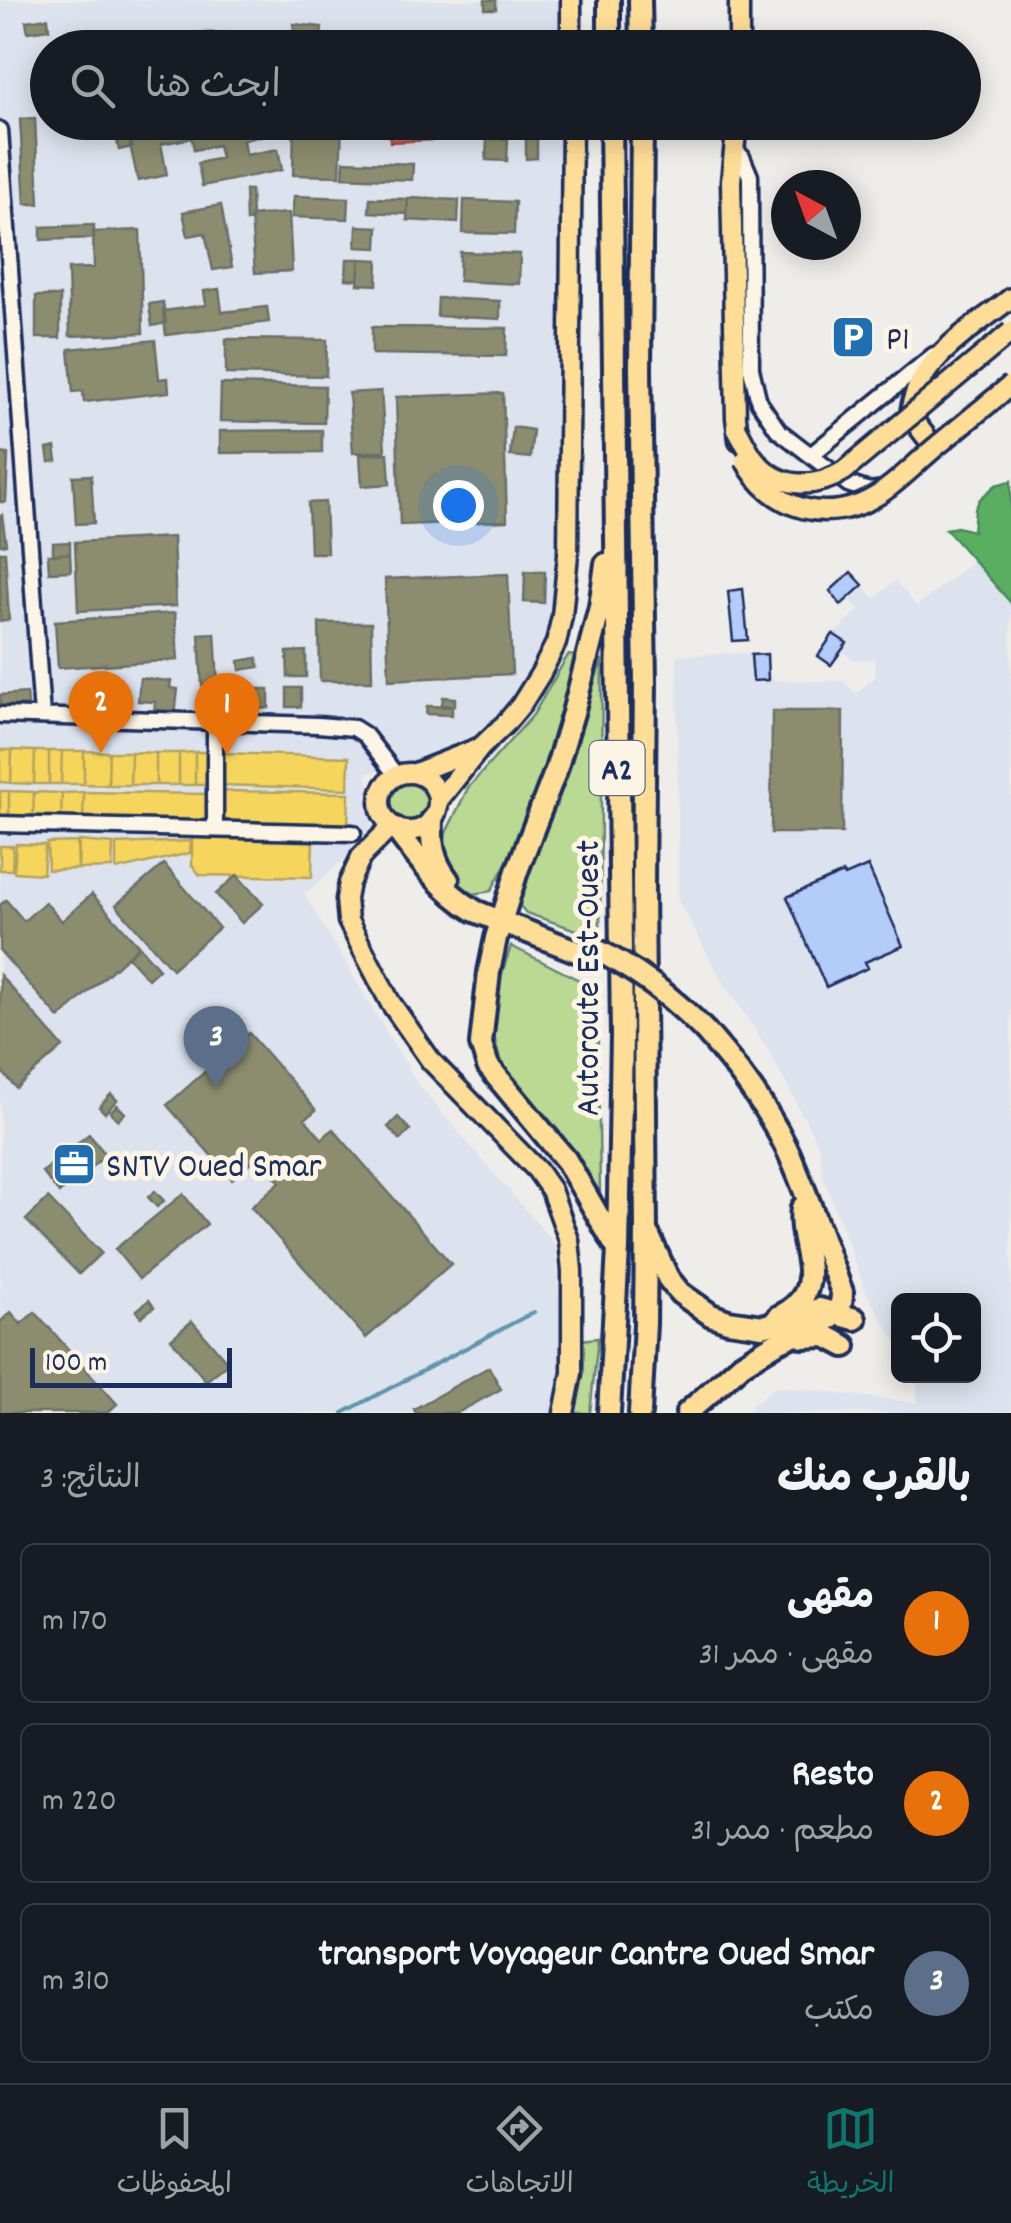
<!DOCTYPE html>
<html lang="ar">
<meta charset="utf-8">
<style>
body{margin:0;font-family:Dekko,"Playpen Sans Arabic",sans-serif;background:#242831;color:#f1f3f6;direction:rtl}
.controls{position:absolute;right:30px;bottom:30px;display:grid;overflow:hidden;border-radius:15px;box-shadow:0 5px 25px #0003}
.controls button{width:90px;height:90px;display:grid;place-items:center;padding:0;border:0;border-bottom:2px solid #363941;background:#171b24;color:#f1f3f6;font:50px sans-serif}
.compass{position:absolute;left:771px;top:170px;width:90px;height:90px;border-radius:50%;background:#171b24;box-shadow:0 5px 25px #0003;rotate:319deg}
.scale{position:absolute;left:30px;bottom:25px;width:202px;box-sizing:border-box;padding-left:10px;border:5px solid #1b2f5e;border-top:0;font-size:28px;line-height:35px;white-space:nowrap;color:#1b2f5e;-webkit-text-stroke:8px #fcf5e5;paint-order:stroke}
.you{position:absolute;left:458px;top:505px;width:35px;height:35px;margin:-25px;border:8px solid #fff;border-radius:50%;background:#1a73e8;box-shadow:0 0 0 15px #1a73e833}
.badge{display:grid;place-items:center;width:65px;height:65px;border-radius:50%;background:#0f766e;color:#fff;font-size:32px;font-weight:700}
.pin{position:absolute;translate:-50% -82px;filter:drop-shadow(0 2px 5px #0008)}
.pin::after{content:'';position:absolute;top:52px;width:35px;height:30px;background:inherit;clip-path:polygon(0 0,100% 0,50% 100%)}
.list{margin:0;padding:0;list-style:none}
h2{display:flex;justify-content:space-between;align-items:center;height:130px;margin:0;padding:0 40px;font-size:42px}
h2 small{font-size:32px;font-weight:400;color:#9ea1a6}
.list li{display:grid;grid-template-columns:65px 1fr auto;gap:30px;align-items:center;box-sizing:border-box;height:160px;margin:0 20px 20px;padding:0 20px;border:2px solid #363941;border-radius:15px}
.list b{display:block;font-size:38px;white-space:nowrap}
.list p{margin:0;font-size:32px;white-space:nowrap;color:#9ea1a6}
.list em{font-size:32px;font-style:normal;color:#9ea1a6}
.icon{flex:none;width:55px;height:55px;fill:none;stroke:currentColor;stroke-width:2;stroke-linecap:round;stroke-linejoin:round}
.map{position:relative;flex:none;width:1011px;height:1413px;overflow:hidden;direction:ltr}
.search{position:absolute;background:#171b24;box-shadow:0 5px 25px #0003;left:30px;right:30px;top:30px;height:110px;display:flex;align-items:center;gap:25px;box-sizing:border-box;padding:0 35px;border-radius:55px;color:#9ea1a6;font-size:38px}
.sheet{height:670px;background:#171b24}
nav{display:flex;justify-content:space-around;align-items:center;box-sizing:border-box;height:140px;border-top:2px solid #363941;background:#171b24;font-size:28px;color:#9ea1a6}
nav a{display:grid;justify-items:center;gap:5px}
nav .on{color:#0f766e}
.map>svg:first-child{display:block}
.built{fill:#dde3ee}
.green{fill:#bad992;stroke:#6a8478;stroke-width:2.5}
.homes{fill:#f6d55c;stroke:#b4a35d;stroke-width:2.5}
.shops{fill:#d6604d;stroke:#9e5152;stroke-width:2.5}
.public{fill:#5aae61;stroke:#478860;stroke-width:2.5}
.industry{fill:#8c8c6e;stroke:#6a7069;stroke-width:2.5}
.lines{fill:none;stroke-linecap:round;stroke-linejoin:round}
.stream{stroke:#5e96ad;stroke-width:4}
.building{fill:#b4ccfa;stroke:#1b2f5e;stroke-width:2.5}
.minor-casing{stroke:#1b2f5e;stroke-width:21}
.major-casing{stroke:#1b2f5e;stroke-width:25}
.highway-casing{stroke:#1b2f5e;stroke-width:28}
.minor{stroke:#fcf5e5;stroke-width:14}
.major{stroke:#fedd96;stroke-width:18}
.highway{stroke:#fedd96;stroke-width:20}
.major-bridge-casing{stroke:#1b2f5e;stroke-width:25;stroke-linecap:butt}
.highway-bridge-casing{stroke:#1b2f5e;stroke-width:28;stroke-linecap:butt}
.major-bridge{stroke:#fedd96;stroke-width:18}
.highway-bridge{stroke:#fedd96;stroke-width:20}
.labels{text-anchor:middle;stroke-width:10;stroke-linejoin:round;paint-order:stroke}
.shield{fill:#fcf5e5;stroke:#5e6a86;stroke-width:2.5}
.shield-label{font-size:32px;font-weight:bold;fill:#1b2f5e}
.poi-label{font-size:35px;fill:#1b2f5e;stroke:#fcf5e5;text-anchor:start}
.street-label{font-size:35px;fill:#1b2f5e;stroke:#fcf5e5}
</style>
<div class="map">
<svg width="1011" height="1413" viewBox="0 0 1011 1413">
<rect width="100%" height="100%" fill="#eeede9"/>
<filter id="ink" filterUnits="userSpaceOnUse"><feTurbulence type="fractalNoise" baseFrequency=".01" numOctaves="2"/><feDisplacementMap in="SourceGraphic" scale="20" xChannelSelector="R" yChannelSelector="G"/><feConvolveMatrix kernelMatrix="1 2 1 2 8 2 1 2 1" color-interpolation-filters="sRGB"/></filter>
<g filter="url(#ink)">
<path class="built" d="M0 0H579L577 47 48 48V122L573 123 564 567 551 638 527 685 500 721 462 746 366 774 375 815 366 840 305 895 419 1086 556 1245 562 1354 556 1413H0Z
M1011 481V1413H750L752 1404 777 1386 917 1403 918 1376H974V1300H898V1344L867 1295 823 1176 818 1145 770 1053 720 977 678 900 677 655 752 653V680L844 681 856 694 875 677V659L853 660 827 641 859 610 849 599 852 595 846 588 857 579 875 598 895 581 917 606 973 561 946 529 957 527 973 531 975 509 980 499 996 485Z"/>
<path class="green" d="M568 655 576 656 546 763 517 843 491 891 473 894 455 881 442 855 446 833 468 788 533 715Z
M602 659 600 938 526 913 516 901 569 763Z
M390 801a19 19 0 1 1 38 0a19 19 0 1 1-38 0Z
M511 946 597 989 600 1192 502 1068 493 1032 500 979Z
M598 1338 590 1413H573L581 1340Z"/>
<path class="homes" d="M0 750H12L11 783 0 782Z
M12 750 35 751 34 784 11 783Z
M35 751H49V784H34Z
M49 751H62L61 784H49Z
M62 751H84V784H61Z
M84 751 109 752 108 785 84 784Z
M109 752H131L130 785H108Z
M131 752 156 753V785H130Z
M195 752V785H179V753Z
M195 752H210L209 785H195Z
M156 753H179V785H156Z
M222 753 349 757 348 789 221 785Z
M0 791H9V818L0 817Z
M9 791 34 792 33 818H9Z
M223 791 349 793 348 825 222 822Z
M34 792 62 793 61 819 33 818Z
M84 792 83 820 61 819 62 793Z
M84 792 206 794V822L83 820Z
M192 835 313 838 312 877 200 875 192 865Z
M79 841 113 844 112 868 78 869Z
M191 841 190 853 116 870V844Z
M77 842 78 869 48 870 47 843Z
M16 844 45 845 43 874 14 872Z
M0 846H13L12 870H0Z"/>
<path class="shops" d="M389 122H432L433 140 390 142Z
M455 122H510V136L456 138Z"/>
<path class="public" d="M1011 481V603L946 529 957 527 973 531 975 509 980 499 996 485Z"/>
<path class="industry" d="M485 0H496V9H485Z
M48 18 49 29 28 32 26 21Z
M294 24 322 27 320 48H292Z
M286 32V48H194V33Z
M525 33H540V48H513V37H525Z
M35 118 39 204H25L20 119Z
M113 122H127L132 147 119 150Z
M142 122H188L191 138 161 144 167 175 138 181 126 126Z
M189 122H272L274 133 243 140 246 155 278 149 282 170 202 186 198 163 221 158 218 145 194 150Z
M294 122H342L340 176 293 175Z
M526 122H537V158L526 159Z
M487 138 508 139 507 161 486 160Z
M344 161 413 164 412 180 343 177Z
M245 190H251L252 220 246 221Z
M294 196 349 198 348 219 292 217Z
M370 198 408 199 407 214 369 212Z
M408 198 459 200 458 223 407 220Z
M464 200 515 202 514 234 463 233Z
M221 205 232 267 213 270 205 233 188 236 183 212Z
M289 213 292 271 255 273 251 216Z
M94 225V238L41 240V227Z
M357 226 378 227 377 248 356 247Z
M140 230 143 333 70 336 68 269 94 268 93 232Z
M460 252 520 254 519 284 459 281Z
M347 259H360L358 280 346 279Z
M360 259 378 260 377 285 358 284Z
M219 289 222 312 267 307 269 322 166 335 163 311 206 305 204 291Z
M36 296H60V338H36Z
M438 298 500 301V319L437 316Z
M163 302 166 323 152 326 149 304Z
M372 327 507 328 506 356 372 354Z
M226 339 327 340 326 376 226 374Z
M155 340 159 379 168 378 169 392 84 402 83 391 73 392 69 349Z
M221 384 325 386 324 423 220 421Z
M381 391 385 451 353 453 349 393Z
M503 393 507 521 400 525 396 397Z
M513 427 533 430 530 458 510 456Z
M322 430V452L220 453V431Z
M55 447 57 461 49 462 47 449Z
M0 453 8 454 6 502H0Z
M388 453 390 484 362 486 360 455Z
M91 475 94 523 76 524 73 476Z
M325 502 327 553H310L308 503Z
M2 515 6 544 0 545V516Z
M173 537 176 606 78 611 75 542Z
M70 542V553L53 555V543Z
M0 552H5L9 620 0 621Z
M70 553 71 571 49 572 48 555Z
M525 571 545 572 544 603 524 602Z
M508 574 512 674 389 680 385 579Z
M175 613 178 660 58 668 55 621Z
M319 623H371L372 681H320Z
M215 633 218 684 202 685 199 634Z
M306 651V677H288L287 652Z
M257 658 259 667 240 670 239 661Z
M140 678 171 681 170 688 178 689 175 715 154 713 155 702 138 701Z
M287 688H301V707H287Z
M257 689H269V708L257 709Z
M27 693 28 705 0 707V695Z
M214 693 216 705 205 708 202 695Z
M225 696H235V708H225Z
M443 697 455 698V706L442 705Z
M427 706 452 707V715L426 714Z
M772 711H843L842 833H771Z
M164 864 219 928 172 969 116 905Z
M237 875 263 904 242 923 216 894Z
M92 894 139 946 59 1018 0 951V905L6 900 24 921 45 902 62 921Z
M139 946 159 969 148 979 128 957Z
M0 975 63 1047 16 1088 0 1069Z
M249 1033 316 1110 305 1119 322 1139 333 1129 451 1264 366 1338 251 1207 280 1182 257 1157 232 1179 167 1105Z
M111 1094 117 1100 105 1113 99 1107Z
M117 1105 125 1113 118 1120 110 1112Z
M398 1117 410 1130 400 1140 388 1127Z
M89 1134 106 1155 59 1193 42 1172Z
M155 1191 164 1201 157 1207 148 1197Z
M183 1194 207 1224 139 1279 115 1249Z
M48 1198 101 1253 79 1274 26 1220Z
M149 1300 154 1307 141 1317 136 1311Z
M11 1312 21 1324 35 1312 117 1404 107 1413H0V1322Z
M192 1321 228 1363 206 1381 171 1339Z
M489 1367 501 1389 457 1413H416L414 1409Z"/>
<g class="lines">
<path class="stream" d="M343 1413 534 1312"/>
</g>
<path class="building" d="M851 572 863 585 841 605 830 591Z
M743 589 748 640 733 641 728 591Z
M833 634 847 643 831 665 818 656Z
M767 654 768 680 753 681 751 655Z
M868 866 903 946 865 962 868 968 826 987 787 897 843 873 845 876Z"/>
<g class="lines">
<g class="minor-casing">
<path id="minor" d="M0 130 42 716
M734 149 742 157 750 176 751 369 759 402 778 430 848 484 869 491 884 489
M811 455 934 355
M0 715 318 725 354 728 365 735 396 775
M0 824 353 833
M215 829V721"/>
</g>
<g class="major-casing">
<path id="major" d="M571 0V48
M739 0V48
M737 122 731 181 736 418 739 440
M934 447 910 416C915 360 971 330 1011 298
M380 802a29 29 0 1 1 58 0a29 29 0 1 1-58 0Z
M415 773 481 747
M438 801 481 747 505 724 521 705 541 673 556 643 562 616 568 554 572 122
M392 826 361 857 349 883 346 899 348 921 390 1002 431 1061 537 1170 551 1190 569 1240 572 1271V1373L564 1413"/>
</g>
<g class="highway-casing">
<path id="highway" d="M609 0V48
M640 0 641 48
M606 564 600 607 573 713 556 770 517 871 496 938 489 972 481 1044 488 1066 566 1160 615 1245
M432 820C431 843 433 861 448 880
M395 828C419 860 441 890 475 911L586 955
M649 1236 668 1278 680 1293 711 1315 728 1321 763 1326 819 1309 855 1319
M778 1317C834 1289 796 1249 802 1208
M803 1337 826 1336 845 1346
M609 1413 618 1249 622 1036 611 122
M640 1413 645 1324 646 1231 643 885 645 682 640 370 642 122
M687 1413 742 1364 776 1343 831 1318C840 1311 842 1303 842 1292 823 1244 808 1193 786 1147 765 1104 737 1067 706 1032"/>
</g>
<use href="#minor" class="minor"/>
<use href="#major" class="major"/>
<use href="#highway" class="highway"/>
<g class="major-bridge-casing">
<path id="major-bridge" d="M736 427C743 439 748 452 757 462 780 489 815 489 844 471L1011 332
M745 460C771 511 830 526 878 495 900 481 918 461 938 445 962 425 987 405 1011 385"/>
</g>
<g class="highway-bridge-casing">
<path id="highway-bridge" d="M589 946C634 968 671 995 706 1032"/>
</g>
<use href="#major-bridge" class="major-bridge"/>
<use href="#highway-bridge" class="highway-bridge"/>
</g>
</g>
<defs>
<g id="parking-square" transform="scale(2.25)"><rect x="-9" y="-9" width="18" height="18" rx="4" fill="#1f6fb2" stroke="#fcf5e5"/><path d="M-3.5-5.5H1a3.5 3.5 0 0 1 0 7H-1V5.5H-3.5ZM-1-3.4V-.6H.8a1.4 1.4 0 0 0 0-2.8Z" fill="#fff"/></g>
<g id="office-square" transform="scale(2.25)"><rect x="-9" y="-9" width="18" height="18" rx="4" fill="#1f6fb2" stroke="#fcf5e5"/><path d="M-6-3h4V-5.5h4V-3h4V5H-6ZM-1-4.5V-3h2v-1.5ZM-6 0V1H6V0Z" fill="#fff"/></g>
</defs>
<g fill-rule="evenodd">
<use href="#parking-square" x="853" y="337"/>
<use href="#office-square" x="74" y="1164"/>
</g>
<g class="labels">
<rect class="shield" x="589.5" y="741" width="55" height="54" rx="8"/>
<g class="shield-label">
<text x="617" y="779">A2</text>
</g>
<g class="poi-label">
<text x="886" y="349">P1</text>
<text x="106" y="1176">SNTV Oued Smar</text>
</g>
<g class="street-label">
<text transform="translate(586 978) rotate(-90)" y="12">Autoroute Est-Ouest</text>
</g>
</g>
</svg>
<div class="controls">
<button><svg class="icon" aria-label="locate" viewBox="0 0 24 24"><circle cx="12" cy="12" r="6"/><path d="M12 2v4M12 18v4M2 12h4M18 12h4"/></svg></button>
</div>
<svg class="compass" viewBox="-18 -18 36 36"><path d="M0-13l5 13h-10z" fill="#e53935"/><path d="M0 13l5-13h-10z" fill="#9ea1a6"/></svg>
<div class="scale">100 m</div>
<div class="you"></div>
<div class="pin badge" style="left:227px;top:755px;background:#e8710a">1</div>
<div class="pin badge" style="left:101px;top:753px;background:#e8710a">2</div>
<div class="pin badge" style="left:216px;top:1088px;background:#5c6f8a">3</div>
<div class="search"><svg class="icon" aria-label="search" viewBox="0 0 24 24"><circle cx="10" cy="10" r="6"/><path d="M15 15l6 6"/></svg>ابحث هنا</div>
</div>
<section class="sheet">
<h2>بالقرب منك<small>النتائج: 3</small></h2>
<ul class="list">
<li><span class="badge" style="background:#e8710a">1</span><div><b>مقهى</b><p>مقهى · ممر 31</p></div><em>170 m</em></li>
<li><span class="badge" style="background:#e8710a">2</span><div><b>Resto</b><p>مطعم · ممر 31</p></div><em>220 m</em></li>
<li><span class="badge" style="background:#5c6f8a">3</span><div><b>transport Voyageur Cantre Oued Smar</b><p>مكتب</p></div><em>310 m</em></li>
</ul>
</section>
<nav>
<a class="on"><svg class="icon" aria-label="map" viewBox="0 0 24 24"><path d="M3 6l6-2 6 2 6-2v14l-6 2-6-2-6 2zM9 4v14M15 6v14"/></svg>الخريطة</a>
<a><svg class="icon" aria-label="directions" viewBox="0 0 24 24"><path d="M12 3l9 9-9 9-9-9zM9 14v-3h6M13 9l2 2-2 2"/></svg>الاتجاهات</a>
<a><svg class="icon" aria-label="saved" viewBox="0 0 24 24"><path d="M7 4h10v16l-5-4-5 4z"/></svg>المحفوظات</a>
</nav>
